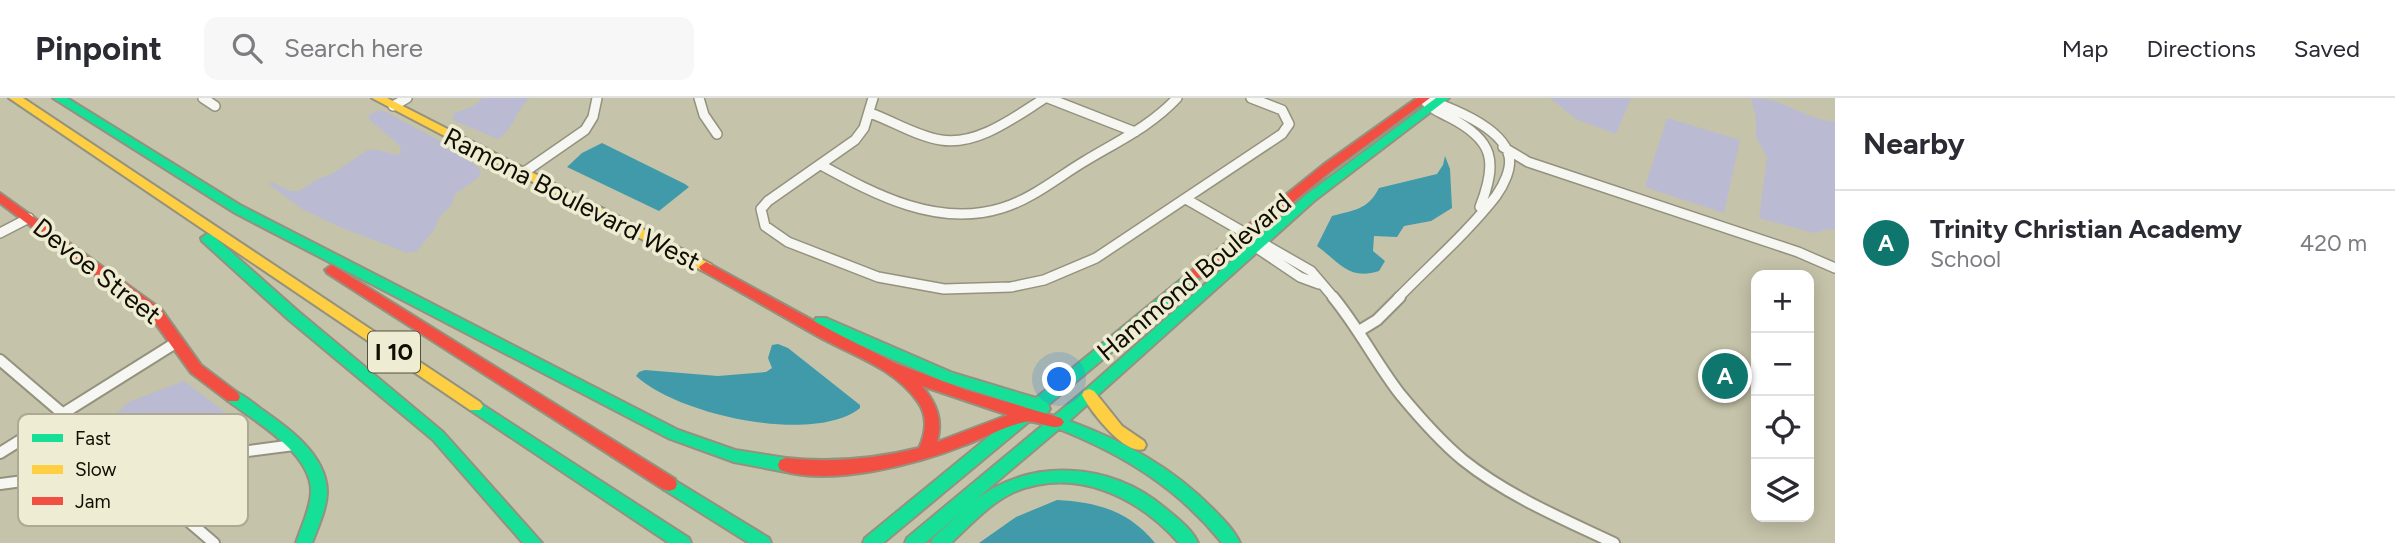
<!DOCTYPE html>
<meta charset="utf-8">
<style>
body{margin:0;font-family:Figtree,sans-serif;background:#f7f7f7;color:#2b2b33}
.controls{position:absolute;right:21px;bottom:21px;display:grid;overflow:hidden;border-radius:14px;box-shadow:0 4px 18px #0003}
.controls button{width:63px;height:63px;display:grid;place-items:center;padding:0;border:0;border-bottom:2px solid #e1e1e2;background:#fff;color:#2b2b33;font:35px sans-serif}
.you{position:absolute;left:1060px;top:282px;width:24px;height:24px;margin:-18px;border:5px solid #fff;border-radius:50%;background:#1a73e8;box-shadow:0 0 0 10px #1a73e833}
.badge{display:grid;place-items:center;width:46px;height:46px;border-radius:50%;background:#0f766e;color:#fff;font-size:23px;font-weight:700}
.pin{position:absolute;translate:-50% -50%;border:4px solid #fff;box-shadow:0 2px 7px #0006}
.list{margin:0;padding:0;list-style:none}
h2{display:flex;justify-content:space-between;align-items:center;height:91px;margin:0;padding:0 28px;font-size:30px}
h2 small{font-size:23px;font-weight:400;color:#7c7c81}
.list li{display:grid;grid-template-columns:46px 1fr auto;gap:21px;align-items:center;box-sizing:border-box;height:105px;padding:0 28px;border-top:2px solid #e1e1e2}
.list b{display:block;font-size:26px;white-space:nowrap}
.list p{margin:0;font-size:23px;white-space:nowrap;color:#7c7c81}
.list em{font-size:23px;font-style:normal;color:#7c7c81}
.icon{flex:none;width:38px;height:38px;fill:none;stroke:currentColor;stroke-width:2;stroke-linecap:round;stroke-linejoin:round}
.map{position:relative;flex:none;width:1835px;height:445px;overflow:hidden}
header{display:flex;align-items:center;gap:42px;box-sizing:border-box;height:98px;padding:0 35px;background:#fff;border-bottom:2px solid #e1e1e2}
header strong{font-size:33px}
nav{display:flex;gap:38px;margin-inline-start:auto;font-size:24px}
.search{width:490px;height:63px;background:#f7f7f7;display:flex;align-items:center;gap:18px;box-sizing:border-box;padding:0 24px;border-radius:14px;color:#7c7c81;font-size:26px}
main{display:flex}
aside{flex:1;background:#fff}
.map>svg:first-child{display:block}
.green{fill:#babbd3}
.water{fill:#419aa9}
.lines{fill:none;stroke-linecap:round;stroke-linejoin:round}
.street-far1-casing{stroke:#94927e;stroke-width:12}
.street-casing{stroke:#94927e;stroke-width:14}
.fast-casing{stroke:#94927e;stroke-width:4}
.slow-casing{stroke:#94927e;stroke-width:4}
.jam-casing{stroke:#94927e;stroke-width:4}
.street-far1{stroke:#f6f6f2;stroke-width:9}
.street{stroke:#f6f6f2;stroke-width:10}
.fast{fill:#16e098;fill-rule:evenodd}
.slow{fill:#ffcf43;fill-rule:evenodd}
.jam{fill:#f24e42;fill-rule:evenodd}
.labels{text-anchor:middle;stroke-width:7;stroke-linejoin:round;paint-order:stroke}
.shield{fill:#efecd4;stroke:#535140;stroke-width:2}
.shield-label{font-size:24px;font-weight:bold;fill:#100e00}
.street-label{font-size:26px;fill:#100e00;stroke:#efecd4}
.key{fill:#efecd4;stroke:#aca994;stroke-width:2}
.key-label{font-size:19px;fill:#100e00}
</style>
<header>
<strong>Pinpoint</strong>
<div class="search"><svg class="icon" aria-label="search" viewBox="0 0 24 24"><circle cx="10" cy="10" r="6"/><path d="M15 15l6 6"/></svg>Search here</div>
<nav><a>Map</a><a>Directions</a><a>Saved</a></nav>
</header>
<main>
<div class="map">
<svg width="1835" height="445" viewBox="0 0 1835 445">
<rect width="100%" height="100%" fill="#c5c3a9"/>
<path class="green" d="M483 0H529C516 13 514 30 498 41L453 22 454 15 472 9Z
M1550 0H1631L1616 36 1576 21Z
M1751 0C1786 0 1803 21 1835 24V132L1829 131 1814 135 1759 120 1767 59 1756 39V19Z
M378 12 386 14 462 55 481 73 479 79 455 96 452 106 439 120 434 132 417 153 408 155 342 130 302 111 269 86 272 84 290 93H299L320 80 332 76 366 53 375 51 397 57 401 55 400 48 369 21V17Z
M1667 20 1740 42 1724 115 1645 89Z
M184 283 244 329 245 335 236 339 125 352 105 335 103 328 129 304Z"/>
<path class="water" d="M602 45 685 86 689 89 659 113 567 69 582 55Z
M1445 58 1450 71 1452 110 1431 123 1404 128 1397 139 1374 138 1373 153 1385 163 1379 173C1349 183 1339 164 1317 148L1332 118C1354 112 1368 112 1379 90L1437 76 1443 67Z
M778 246 788 250 860 307V310C814 347 678 317 636 278L639 274 645 272 718 278 766 274 772 270 768 260 772 247Z
M1057 402C1097 404 1129 413 1155 445H979L1016 419Z"/>
<g class="lines">
<g class="street-far1-casing">
<path id="street-far1" d="M203 0 215 8
M699 0 704 17 717 36
M873 0 864 30 855 42 768 103 761 111 765 128 788 144 878 179 944 191 1011 189 1044 182 1096 160 1282 36 1289 26 1282 12 1251 0
M1048 0 1135 34
M1426 4C1432 12 1440 14 1449 19 1494 42 1498 63 1480 109
M393 8 407 0
M870 15C893 23 916 38 941 42 978 48 1016 18 1045 0
M1503 49 1528 64 1798 154 1835 170
M821 67C876 97 938 130 1002 110 1032 101 1058 79 1085 63 1118 43 1151 28 1177 0
M523 75 585 32 593 19 597 0
M1186 101 1311 173 1334 200
M0 135 29 120
M1251 146 1300 179 1319 186
M1398 200C1430 167 1467 135 1496 98 1503 88 1512 71 1509 58 1502 28 1447 8 1421 0"/>
</g>
<g class="street-casing">
<path id="street" d="M1333 199C1358 229 1376 265 1400 296 1419 319 1440 343 1463 362 1508 398 1563 421 1614 445
M1359 233 1377 222 1400 199
M0 262 214 445
M0 355 177 244
M0 386 294 347"/>
</g>
<g class="fast-casing">
<path id="fast" d="M53 0H67L240 107 678 332 735 352 786 360 792 362 794 367 792 372 786 374 734 364 668 340 235 115Z
M1436 0H1449L1314 103 1069 323C1123 343 1172 369 1213 411 1223 421 1234 432 1240 445H1222C1178 390 1124 357 1059 331L974 403C1031 359 1110 364 1165 410 1177 420 1192 431 1198 445H1179C1138 399 1076 368 1014 394 990 405 970 427 951 445H931L933 440 962 414 925 445H905L907 440 1084 293 1306 97Z
M207 136 212 137 299 214 443 334 542 445H523L433 342 289 222 202 143 201 140Z
M1195 172 1202 177 1200 180 1048 307 1050 311 1047 315 1038 316 883 445H863L865 440 1025 309 943 283 816 228 814 224 816 220H826L953 275 1036 300 1190 174Z
M233 293C243 296 252 304 261 311 287 329 326 356 327 393 327 410 318 429 312 445H296C301 429 311 410 311 393 311 355 255 323 228 303L226 299 228 295Z
M475 302 689 440 691 445H669L470 312 467 308 470 304Z
M669 379 769 440 771 445H749L663 391 661 386 663 381Z"/>
</g>
<g class="slow-casing">
<path id="slow" d="M9 0H23L480 304 483 308 480 312H470Z
M372 0H387L711 166 713 169 706 174 701 172Z
M1089 291 1094 293 1122 328 1144 343 1146 347 1144 351C1124 358 1090 312 1082 297L1084 293Z"/>
</g>
<g class="jam-casing">
<path id="jam" d="M1417 0H1430L1331 73 1200 180H1190L1188 177 1190 174 1323 67Z
M0 95 161 211 201 267 238 295 240 299 238 303H228L191 275 151 219 0 105Z
M706 164 834 234 897 266 966 292 1061 320 1064 324 1061 328C1049 332 1037 321 1025 324 1005 328 984 340 965 347 918 366 830 389 780 372L778 367 780 362 786 360C832 365 875 361 919 350 926 335 928 318 918 304 894 270 854 258 819 239 780 217 741 194 701 172L699 169ZM922 288 1008 317 937 344C943 322 937 306 922 288Z
M332 167 675 381 677 386 675 391 669 393 663 391 327 175 325 172Z"/>
</g>
<use href="#street-far1" class="street-far1"/>
<use href="#street" class="street"/>
<use href="#fast" class="fast"/>
<use href="#slow" class="slow"/>
<use href="#jam" class="jam"/>
</g>
<g class="labels">
<rect class="shield" x="368" y="233.5" width="52" height="41" rx="5"/>
<g class="shield-label">
<text x="394" y="262">I 10</text>
</g>
<g class="street-label">
<text transform="translate(572 101) rotate(27)" y="9">Ramona Boulevard West</text>
<text transform="translate(97 173) rotate(38)" y="9">Devoe Street</text>
<text transform="translate(1194 179) rotate(-40)" y="9">Hammond Boulevard</text>
</g>
</g>
<rect x="18" y="316" width="230" height="112" rx="10" class="key"/>
<rect x="32" y="336" width="31" height="8" fill="#16e098"/>
<rect x="32" y="367" width="31" height="9" fill="#ffcf43"/>
<rect x="32" y="399" width="31" height="8" fill="#f24e42"/>
<g class="key-label">
<text x="75" y="347">Fast</text>
<text x="75" y="378">Slow</text>
<text x="75" y="410">Jam</text>
</g>
</svg>
<div class="controls">
<button>+</button>
<button>−</button>
<button><svg class="icon" aria-label="locate" viewBox="0 0 24 24"><circle cx="12" cy="12" r="6"/><path d="M12 2v4M12 18v4M2 12h4M18 12h4"/></svg></button>
<button><svg class="icon" aria-label="layers" viewBox="0 0 24 24"><path d="M12 4l9 5-9 5-9-5zM3 14l9 5 9-5"/></svg></button>
</div>
<div class="you"></div>
<div class="pin badge" style="left:1725px;top:278px">A</div>
</div>
<aside>
<h2>Nearby<small></small></h2>
<ul class="list">
<li><span class="badge">A</span><div><b>Trinity Christian Academy</b><p>School</p></div><em>420 m</em></li>
</ul>
</aside>
</main>
